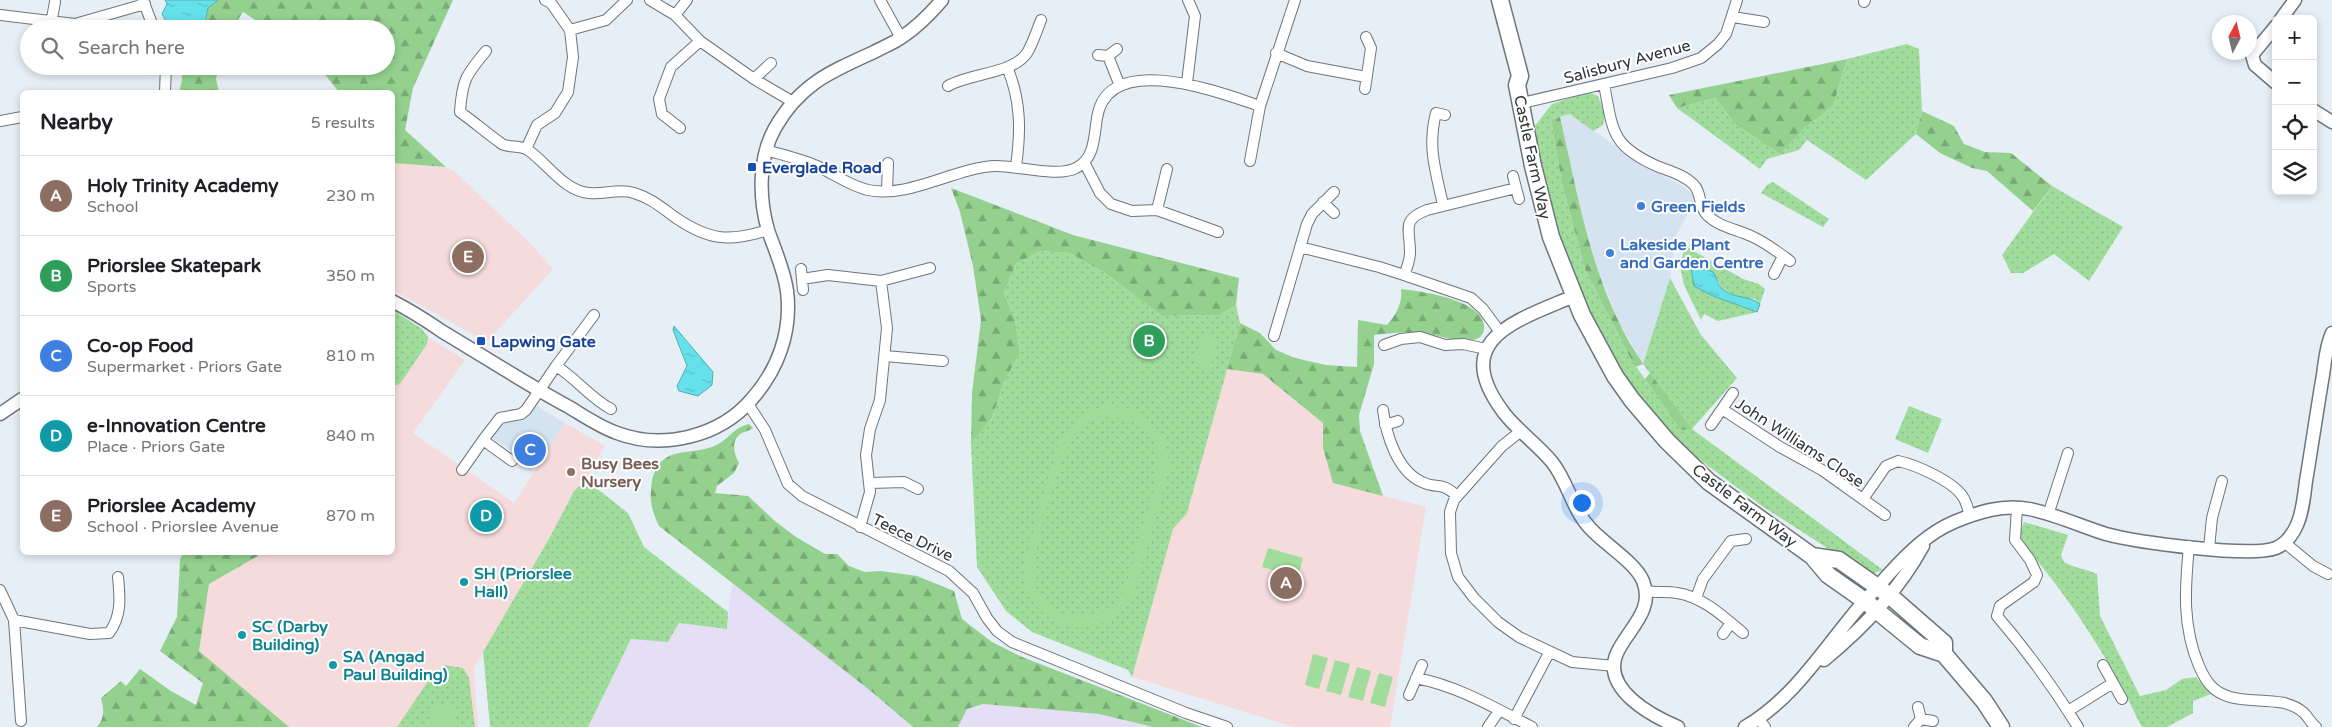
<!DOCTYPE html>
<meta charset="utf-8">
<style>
body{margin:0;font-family:"Varela Round",sans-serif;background:#f2f2f2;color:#202124}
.controls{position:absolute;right:15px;top:15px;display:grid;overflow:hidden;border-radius:8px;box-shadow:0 2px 8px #0003}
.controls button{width:45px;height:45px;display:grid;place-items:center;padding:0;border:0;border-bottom:1px solid #e0e0e0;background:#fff;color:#202124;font:25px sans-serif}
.compass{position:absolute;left:2212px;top:15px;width:45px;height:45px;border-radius:50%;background:#fff;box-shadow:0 2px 8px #0003;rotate:7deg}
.you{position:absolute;left:1581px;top:502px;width:18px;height:18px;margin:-12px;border:4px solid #fff;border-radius:50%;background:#1a73e8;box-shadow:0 0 0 8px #1a73e833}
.badge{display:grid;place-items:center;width:32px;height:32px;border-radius:50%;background:#0f766e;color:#fff;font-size:16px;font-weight:700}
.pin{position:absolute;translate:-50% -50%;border:2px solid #fff;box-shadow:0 1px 5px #0006}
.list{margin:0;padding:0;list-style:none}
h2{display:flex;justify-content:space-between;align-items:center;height:65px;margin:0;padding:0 20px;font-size:21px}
h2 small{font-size:16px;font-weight:400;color:#757577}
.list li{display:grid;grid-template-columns:32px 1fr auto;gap:15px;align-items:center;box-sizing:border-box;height:80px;padding:0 20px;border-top:1px solid #e0e0e0}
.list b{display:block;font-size:19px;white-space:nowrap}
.list p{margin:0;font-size:16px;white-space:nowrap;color:#757577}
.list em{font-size:16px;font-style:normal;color:#757577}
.icon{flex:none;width:28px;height:28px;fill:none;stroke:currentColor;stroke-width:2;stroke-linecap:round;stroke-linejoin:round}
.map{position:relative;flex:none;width:2332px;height:727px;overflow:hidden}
.search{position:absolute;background:#fff;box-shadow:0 2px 8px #0003;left:20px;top:20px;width:375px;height:55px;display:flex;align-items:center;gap:12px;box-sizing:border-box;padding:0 18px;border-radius:28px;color:#757577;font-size:19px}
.panel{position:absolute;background:#fff;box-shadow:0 2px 8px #0003;left:20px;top:90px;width:375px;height:465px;border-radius:8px}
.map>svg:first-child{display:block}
.built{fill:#d5e3f1}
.industrial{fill:#e4dff5}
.education{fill:#f6dbdd}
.grass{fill:url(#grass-dots)}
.forest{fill:url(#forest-firs)}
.garden{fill:#a0dd9c;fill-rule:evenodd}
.water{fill:url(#water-ripples);stroke:#55adb5}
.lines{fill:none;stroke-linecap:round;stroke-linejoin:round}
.minor-casing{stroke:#6e757c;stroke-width:12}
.tertiary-casing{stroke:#6e757c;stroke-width:15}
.primary-casing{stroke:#6e757c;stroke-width:19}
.minor{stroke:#fff;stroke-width:10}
.tertiary{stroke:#fff;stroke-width:12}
.primary{stroke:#fff;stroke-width:16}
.transit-dot{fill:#1a4fb4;stroke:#fff;stroke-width:2}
.shop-dot{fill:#3f7fe0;stroke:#fff;stroke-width:2}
.education-dot{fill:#8d6e63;stroke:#fff;stroke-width:2}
.culture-dot{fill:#0f9aa8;stroke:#fff;stroke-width:2}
.labels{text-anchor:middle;stroke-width:4;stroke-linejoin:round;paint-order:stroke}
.street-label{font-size:16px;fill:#313438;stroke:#fff}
.transit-label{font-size:16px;font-weight:bold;fill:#164399;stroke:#fff;text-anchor:start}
.shop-label{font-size:16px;font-weight:bold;fill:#366cbe;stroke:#fff;text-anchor:start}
.education-label{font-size:16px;font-weight:bold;fill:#785e54;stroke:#fff;text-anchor:start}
.culture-label{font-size:16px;font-weight:bold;fill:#0d838f;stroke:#fff;text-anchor:start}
</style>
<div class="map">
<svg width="2332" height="727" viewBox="0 0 2332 727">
<defs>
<pattern id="grass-dots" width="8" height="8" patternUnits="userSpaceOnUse" patternTransform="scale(1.25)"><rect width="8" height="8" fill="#a0dd9c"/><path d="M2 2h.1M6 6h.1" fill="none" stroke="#8abe87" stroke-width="1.8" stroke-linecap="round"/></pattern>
<pattern id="forest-firs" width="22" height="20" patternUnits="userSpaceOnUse" patternTransform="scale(1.25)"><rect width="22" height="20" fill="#94d18f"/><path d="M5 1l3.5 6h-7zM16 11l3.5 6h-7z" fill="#79aa76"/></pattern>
<pattern id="water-ripples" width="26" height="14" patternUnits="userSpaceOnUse" patternTransform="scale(1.25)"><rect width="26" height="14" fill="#65e1ea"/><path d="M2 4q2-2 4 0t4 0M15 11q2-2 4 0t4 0" fill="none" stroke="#58c2c9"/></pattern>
</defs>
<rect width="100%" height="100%" fill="#e6eef6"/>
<path class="built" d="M1570 114 1649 169 1683 186 1694 195 1693 204 1676 236 1670 278 1643 364 1620 324 1599 273 1583 219 1560 117Z
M537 406 565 423 538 466 490 437 507 421 527 416Z"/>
<path class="industrial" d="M732 583 872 692 913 727H588L631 638 668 642 679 623 727 629Z
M983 704 1099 714 1153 727H958L967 709Z"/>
<path class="education" d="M393 163 446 167 454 171 532 245 553 269 487 342 393 290Z
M428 337 465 360 413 433 514 503 565 423 605 446 586 480 574 491 552 533 474 668 478 727H288L199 652 209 584 263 553 392 552 393 386 400 383 427 344Z
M1227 369 1263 374 1323 423V448L1333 483 1426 507 1390 727H1294L1132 677 1173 529 1187 513Z"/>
<path class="grass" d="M1907 44 1919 49 1922 111 1916 134 1866 180 1807 140 1799 150 1767 159 1760 169 1677 108 1715 98 1736 125 1780 154 1806 127 1833 106 1847 59Z
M1588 92 1598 96 1605 114 1603 125 1593 131 1570 114 1551 119 1562 184 1585 269 1632 361 1681 429H1691L1643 364 1670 278 1701 335 1737 378 1692 429 1883 570 1869 575 1762 506 1688 451 1633 393 1598 332 1554 225 1534 127 1552 104Z
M1773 182 1829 219 1823 227 1761 193 1767 185Z
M2052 186 2123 227 2089 281 2054 254 2023 273H2011L2002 255Z
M1685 246 1743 279 1759 284 1765 289 1760 304 1755 299 1736 297 1721 288C1718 279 1716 273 1706 270L1713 296 1757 312 1718 321 1704 314 1701 320 1684 285 1680 265Z
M1040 251 1070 253 1105 273 1162 316 1220 315 1236 305 1240 323 1187 513 1173 529 1132 677 1128 670 1032 632 1006 611 977 567 971 444 992 418 1004 382 1020 353 1015 320 1004 293 1016 264Z
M393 310 422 329 428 337 427 344 400 384 393 386Z
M1909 406 1942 419 1928 453 1895 439Z
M586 480 628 513 644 547 728 612 727 629 679 623 668 642 631 639 588 727H490L483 652 550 537 574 491Z
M2024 522 2068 535 2061 555 2064 562C2074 568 2086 569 2097 574L2100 616 2140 696 2166 690 2182 679 2196 677 2211 694 2193 701V713L2167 727H2142C2134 713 2128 697 2119 682 2091 632 2057 582 2018 538Z
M445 665 463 668 469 678 475 727H397L431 677Z"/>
<path class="forest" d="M218 0H453L413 88 405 130 446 167 393 163 392 92H339L318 66H386V29H269L243 12 232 29H205L208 8Z
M1847 59 1833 106 1806 127 1780 154 1736 125 1715 98 1677 108 1669 95Z
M181 66H219L216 79 219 92H179L182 80Z
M1922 111 1954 126 1964 144 1985 152 2011 153 2052 186 2033 211 1987 171 1972 168 1940 153 1916 134Z
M1560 117C1576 186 1588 260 1620 324 1626 338 1635 351 1643 364L1635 367 1585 269 1562 184 1551 119Z
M951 188 1073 235 1239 278 1236 305 1220 315 1162 316 1105 273 1070 253 1040 251 1016 264 1004 293 1015 320 1020 353 1004 382 992 418 971 444 972 393 981 320 973 266 960 212Z
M1401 289C1419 291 1489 300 1484 330 1483 335 1479 339 1473 340 1458 343 1439 335 1424 333 1407 331 1390 333 1374 335V364L1359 415 1360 431 1383 496 1333 483 1323 448V423L1263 374 1227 369 1240 323 1260 333 1276 350 1295 358 1326 365 1357 367 1358 320 1387 325C1396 315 1403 302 1401 289Z
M1650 373 1692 429 1681 430 1645 379Z
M749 424 753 428C749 431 746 431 742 433 730 440 734 454 739 463L734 473 717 486 715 493 748 496 776 522 796 537 825 554H837L849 566 865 572 881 571 917 576 954 591 962 619 992 642 1022 657 1202 727H1153L1099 714 983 704 967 709 958 727H913L872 692 659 526C651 509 649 499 652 481 661 441 694 459 720 443 731 436 735 427 749 424Z
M183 553H263L209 584 199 651 289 727H97C105 717 104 710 101 698L121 681 126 686 140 669 171 691 196 705 203 683 160 651 177 617 180 559Z"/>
<path class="garden" d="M1202 334 1219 339 1210 370 1193 366Z
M1104 407C1142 405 1173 434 1168 473L1130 606 1126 605C1087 651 1021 622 1024 563L1060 439 1077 418 1090 411ZM1113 417C1182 423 1154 489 1141 531 1135 551 1131 574 1122 594 1099 628 1044 625 1034 581 1033 575 1033 568 1034 562 1037 540 1063 447 1076 432 1085 421 1099 417 1113 417Z
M1268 548 1303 558 1298 577 1262 567Z
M1313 654 1328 658 1319 689 1305 685Z
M1335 660 1350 664 1341 695 1326 691Z
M1357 667 1371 671 1363 701 1348 697Z
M1379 673 1393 677 1385 707 1370 703Z
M451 703 457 727H433L429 708Z"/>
<path class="water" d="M165 0H218L208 8 204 29H170L162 14 167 4Z
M1697 266 1713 272C1717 277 1718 286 1722 289 1734 299 1749 295 1760 304L1757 312 1713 296 1694 286 1691 268Z
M674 326 713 372 712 385 698 396 679 391 677 386 687 366 673 330Z"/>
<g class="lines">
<g class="minor-casing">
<path id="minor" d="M143 0 154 29
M650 0 675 15 687 0
M880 0 901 38
M1864 2 1865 0
M0 15 75 24 145 4
M675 15 700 41 671 67 659 99 662 114 680 128
M1733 17 1764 22
M50 29 55 2
M570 30 606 20 627 0
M700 41 754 79 771 63
M1117 49 1108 56 1120 86
M486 51C466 75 462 80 460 112 474 122 488 134 502 144 509 148 520 145 528 150 547 163 564 191 589 193 604 195 618 188 634 193 651 198 662 208 676 218 710 241 730 242 768 230
M1276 53 1307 66 1366 77
M1098 55 1108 56
M1007 67C1021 100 1021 131 1016 166
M754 79 793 102
M1187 83 1195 16 1188 0
M1604 84C1613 132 1611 146 1659 167 1670 171 1684 175 1693 184 1702 192 1698 206 1707 215 1719 227 1736 229 1751 236 1765 242 1778 252 1790 261
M948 86C970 73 1013 74 1027 53 1033 43 1037 30 1041 20
M1365 89 1371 48 1366 37
M165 92 166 66
M1522 103 1672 68 1701 58 1718 44 1726 34 1737 0
M0 121 22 117
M526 149 537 125 555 113 568 92 573 57 570 30 551 3 545 0
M766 150C783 155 801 159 817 166 834 174 850 186 868 190 907 199 955 168 994 166 1016 165 1057 178 1076 168 1095 159 1094 136 1097 118 1107 49 1221 93 1260 106L1295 0
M1250 161 1260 106
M1084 162 1100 193 1111 204 1132 211 1157 210 1218 232
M1513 176 1516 188
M887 191 888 163
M1323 202 1334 213
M1443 205C1436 172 1427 147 1436 113L1445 115
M1157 210 1167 169
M1300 247 1379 267 1404 275
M801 269 803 290
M1774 274 1783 256
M802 279 828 275 881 281 887 328 880 400 870 429 866 455 870 492 860 527
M881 281 930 268
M594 315 556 366C577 379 589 397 611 409
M1500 332 1483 309 1471 298 1404 275C1407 268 1410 260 1410 252 1410 229 1401 220 1427 210L1516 188 1519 199
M1274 336 1307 224 1312 214 1334 192
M1384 345 1401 339 1420 337 1445 345 1463 344 1486 349
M885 356 943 361
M748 404 765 430 788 484 802 496 949 571 973 593 987 618 997 631 1012 642 1186 713 1227 727
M1722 409 1780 447 1822 470 1885 515
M1383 410C1386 434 1397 471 1422 482 1438 490 1439 480 1457 496
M1385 425 1398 421
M1711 425 1733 393
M1521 431 1502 446 1454 500 1450 512 1451 553 1458 577 1474 598 1498 622 1519 637 1572 662 1615 666
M483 440 500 418 521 414 526 410 556 366
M462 470 483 440 512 461
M870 483 904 482 918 489
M1863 499 1886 466 1898 461C1916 465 1953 481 1963 497 1967 503 1968 510 1970 516
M2017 508 2015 540 2030 560 2037 575 2034 582 2000 606 1997 616C2027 651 2054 688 2078 727
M2048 515 2068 453
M2284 542 2313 566 2328 574
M2189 546C2185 588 2182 626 2199 666 2206 682 2213 692 2230 697 2253 704 2284 695 2304 713 2308 717 2311 723 2316 727
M2209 548 2212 518 2222 481
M0 590 14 620 21 721
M1646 591C1657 593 1667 591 1677 593 1703 597 1723 616 1743 633
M1696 598 1703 579 1731 541 1746 539
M14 620 90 634 109 633C122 616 120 597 118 577
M1723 634 1731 623
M2103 665 2122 699
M1416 678C1458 686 1495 708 1532 727
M1409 695 1422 665
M1918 707 1921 719 1933 721
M2068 711 2113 683
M1514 719 1549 653
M1759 719 1765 727
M1488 727 1499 711
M1914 727 1921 719"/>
</g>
<g class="tertiary-casing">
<path id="tertiary" d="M2281 19 2295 0
M2276 26 2252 55 2255 65 2276 83
M2313 110 2332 122
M1574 296C1516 321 1448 339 1504 413 1518 431 1538 445 1552 462 1568 482 1572 509 1590 528 1604 544 1635 562 1643 581 1655 610 1628 629 1617 653 1601 689 1652 716 1678 727
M392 301C410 310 427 321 443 332 485 357 526 384 569 407 584 416 600 427 617 433 662 450 719 437 751 400 778 370 792 332 787 291 784 269 775 251 768 230 759 199 758 158 775 128 800 84 830 72 874 52 883 47 894 43 902 37 917 27 930 14 942 0
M0 414 22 399
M1824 660C1862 629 1899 590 1923 546
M1745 727C1790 701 1819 656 1851 617 1863 602 1876 589 1888 575 1907 554 1928 533 1954 522 1978 512 2003 504 2029 509 2052 513 2083 527 2106 534 2136 542 2250 558 2276 548 2286 544 2292 535 2296 527 2303 513 2304 495 2306 481 2312 445 2317 410 2323 375 2325 361 2326 346 2332 333"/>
</g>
<g class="primary-casing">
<path id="primary" d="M1500 0 1520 76 1517 85 1533 166 1551 237 1582 315 1615 376 1632 400 1667 441 1709 482 1812 556 1828 575 1865 601 1920 646 1944 654 1984 701 2001 727
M1812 556 1839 560 1889 595 1944 643V654"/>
</g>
<use href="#minor" class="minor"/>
<use href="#tertiary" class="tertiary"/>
<use href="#primary" class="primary"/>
</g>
<g class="transit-dot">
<rect x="747" y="162" width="10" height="10" rx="2.5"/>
<rect x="476" y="336" width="10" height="10" rx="2.5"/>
</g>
<g class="shop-dot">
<circle cx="1641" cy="206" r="5"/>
<circle cx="1610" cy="253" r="5"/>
</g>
<circle class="education-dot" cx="571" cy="472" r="5"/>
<g class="culture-dot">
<circle cx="464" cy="582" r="5"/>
<circle cx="242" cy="635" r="5"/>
<circle cx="333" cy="665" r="5"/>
</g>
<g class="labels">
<g class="street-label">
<text transform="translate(1627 61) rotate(-15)" y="6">Salisbury Avenue</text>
<text transform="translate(1533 157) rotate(78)" y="6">Castle Farm Way</text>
<text transform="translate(1800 442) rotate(33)" y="6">John Williams Close</text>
<text transform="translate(1745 505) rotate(37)" y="6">Castle Farm Way</text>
<text transform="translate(913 537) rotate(26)" y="6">Teece Drive</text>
</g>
<g class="transit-label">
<text x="762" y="173">Everglade Road</text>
<text x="491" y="347">Lapwing Gate</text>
</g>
<g class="shop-label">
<text x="1651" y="212">Green Fields</text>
<text x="1620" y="250">Lakeside Plant<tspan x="1620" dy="18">and Garden Centre</tspan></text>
</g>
<g class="education-label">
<text x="581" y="469">Busy Bees<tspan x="581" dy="18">Nursery</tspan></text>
</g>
<g class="culture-label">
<text x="474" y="579">SH (Priorslee<tspan x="474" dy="18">Hall)</tspan></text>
<text x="252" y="632">SC (Darby<tspan x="252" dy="18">Building)</tspan></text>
<text x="343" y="662">SA (Angad<tspan x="343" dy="18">Paul Building)</tspan></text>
</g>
</g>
</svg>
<div class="controls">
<button>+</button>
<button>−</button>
<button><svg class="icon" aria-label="locate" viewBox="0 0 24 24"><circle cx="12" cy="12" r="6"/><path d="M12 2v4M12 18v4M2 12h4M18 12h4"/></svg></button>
<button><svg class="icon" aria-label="layers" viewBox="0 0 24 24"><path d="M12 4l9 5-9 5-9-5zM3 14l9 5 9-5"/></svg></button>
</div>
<svg class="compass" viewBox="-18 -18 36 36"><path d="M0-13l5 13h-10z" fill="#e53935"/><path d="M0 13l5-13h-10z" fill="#757577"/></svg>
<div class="you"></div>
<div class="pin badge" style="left:1286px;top:583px;background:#8d6e63">A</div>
<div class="pin badge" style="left:1149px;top:341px;background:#2e9e5b">B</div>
<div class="pin badge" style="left:530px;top:450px;background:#3f7fe0">C</div>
<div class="pin badge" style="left:486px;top:516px;background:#0f9aa8">D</div>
<div class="pin badge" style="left:468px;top:257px;background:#8d6e63">E</div>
<div class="search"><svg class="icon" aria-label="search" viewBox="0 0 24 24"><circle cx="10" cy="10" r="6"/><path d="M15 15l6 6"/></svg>Search here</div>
<section class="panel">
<h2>Nearby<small>5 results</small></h2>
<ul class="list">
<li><span class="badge" style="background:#8d6e63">A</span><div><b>Holy Trinity Academy</b><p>School</p></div><em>230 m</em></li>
<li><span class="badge" style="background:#2e9e5b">B</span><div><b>Priorslee Skatepark</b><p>Sports</p></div><em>350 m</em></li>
<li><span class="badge" style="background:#3f7fe0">C</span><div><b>Co-op Food</b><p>Supermarket · Priors Gate</p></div><em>810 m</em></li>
<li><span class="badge" style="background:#0f9aa8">D</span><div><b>e-Innovation Centre</b><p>Place · Priors Gate</p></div><em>840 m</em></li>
<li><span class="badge" style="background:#8d6e63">E</span><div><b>Priorslee Academy</b><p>School · Priorslee Avenue</p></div><em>870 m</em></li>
</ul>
</section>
</div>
